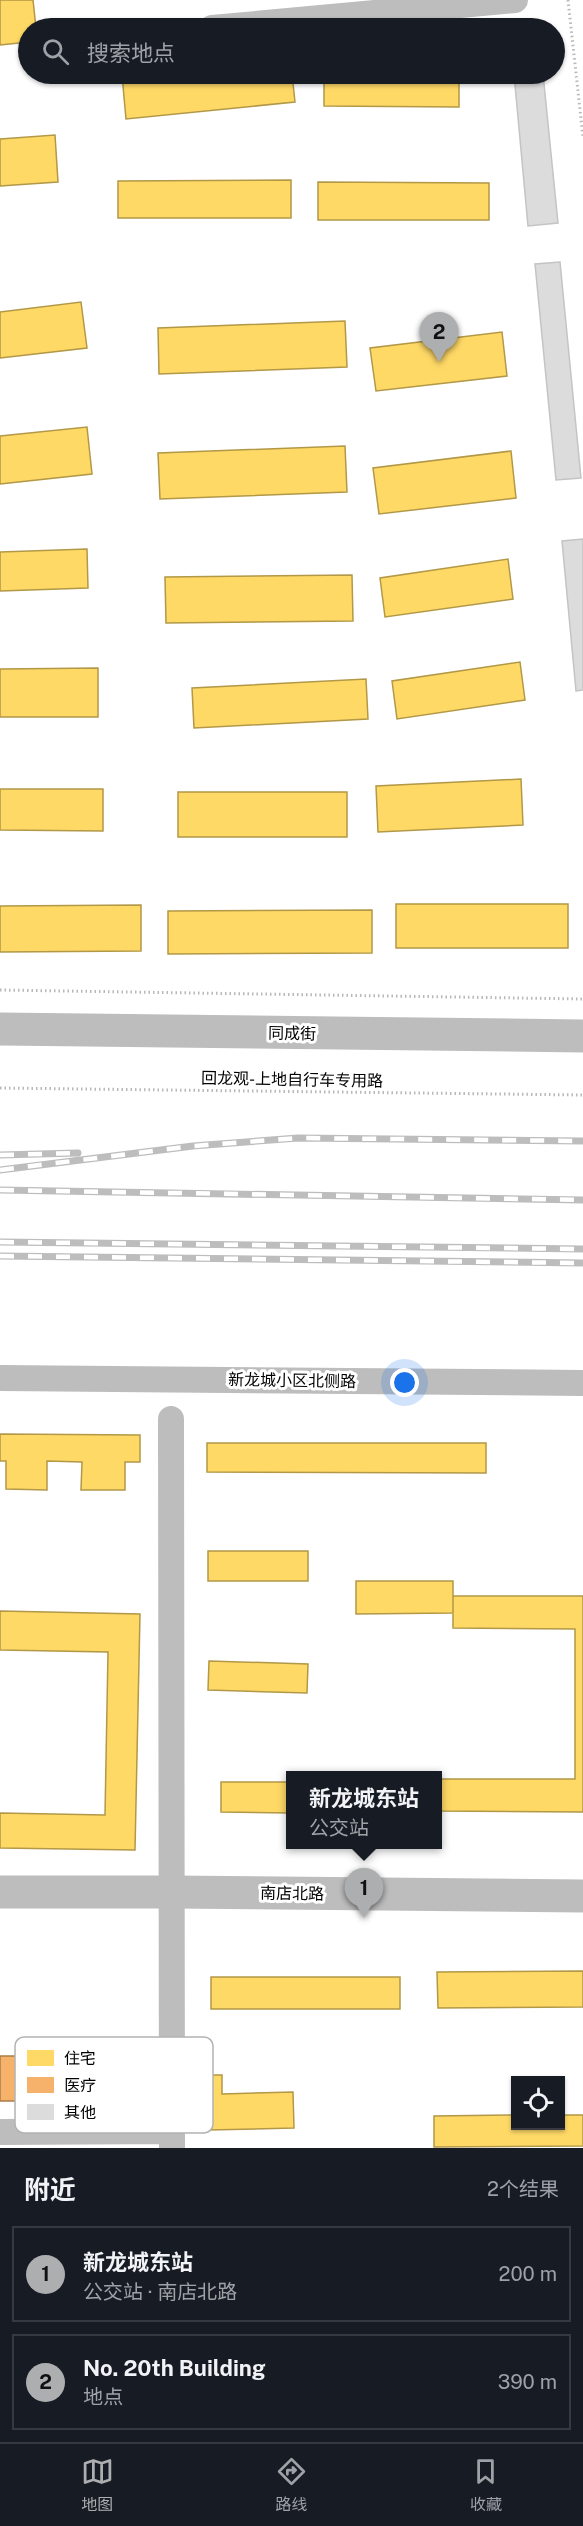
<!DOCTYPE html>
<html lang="zh">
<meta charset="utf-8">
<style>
body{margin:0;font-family:"Public Sans","Noto Sans SC",sans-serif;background:#242831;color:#f1f3f6}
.controls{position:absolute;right:18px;bottom:18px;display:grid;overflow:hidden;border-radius:0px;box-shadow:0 2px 4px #0004}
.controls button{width:54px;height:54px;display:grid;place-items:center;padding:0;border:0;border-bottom:2px solid #363941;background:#171b24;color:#f1f3f6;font:30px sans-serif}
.you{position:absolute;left:405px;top:1383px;width:21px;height:21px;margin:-15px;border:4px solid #fff;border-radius:50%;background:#1a73e8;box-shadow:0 0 0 9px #1a73e833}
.badge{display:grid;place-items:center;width:39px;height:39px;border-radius:50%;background:#adaeaf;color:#111;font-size:20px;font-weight:700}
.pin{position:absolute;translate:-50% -50px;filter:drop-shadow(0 2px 3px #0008)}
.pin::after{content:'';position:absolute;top:32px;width:21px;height:18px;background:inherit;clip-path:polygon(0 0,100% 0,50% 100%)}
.popup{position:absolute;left:286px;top:1771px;width:156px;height:78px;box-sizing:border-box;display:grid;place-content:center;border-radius:0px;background:#171b24;filter:drop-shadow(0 2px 4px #0005);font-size:20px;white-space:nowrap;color:#9ea1a6}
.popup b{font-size:22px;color:#f1f3f6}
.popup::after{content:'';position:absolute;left:50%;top:100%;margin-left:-12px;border:12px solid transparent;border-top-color:#171b24}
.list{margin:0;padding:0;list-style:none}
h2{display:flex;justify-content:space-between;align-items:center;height:78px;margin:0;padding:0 24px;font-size:26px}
h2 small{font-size:20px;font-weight:400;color:#9ea1a6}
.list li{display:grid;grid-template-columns:39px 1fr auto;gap:18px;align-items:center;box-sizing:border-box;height:96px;margin:0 12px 12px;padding:0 12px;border:2px solid #363941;border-radius:0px}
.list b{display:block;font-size:22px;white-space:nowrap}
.list p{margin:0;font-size:20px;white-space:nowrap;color:#9ea1a6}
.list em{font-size:20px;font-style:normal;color:#9ea1a6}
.icon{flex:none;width:33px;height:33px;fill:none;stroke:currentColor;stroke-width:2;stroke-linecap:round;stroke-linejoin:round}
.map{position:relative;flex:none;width:583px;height:2148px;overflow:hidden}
.search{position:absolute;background:#171b24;box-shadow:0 2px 4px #0004;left:18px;right:18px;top:18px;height:66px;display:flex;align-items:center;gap:15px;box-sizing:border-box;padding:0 21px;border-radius:33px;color:#9ea1a6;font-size:22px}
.sheet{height:294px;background:#171b24}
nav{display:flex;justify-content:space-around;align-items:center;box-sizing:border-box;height:84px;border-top:2px solid #363941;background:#171b24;font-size:16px;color:#9ea1a6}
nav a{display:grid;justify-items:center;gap:3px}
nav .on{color:#adaeaf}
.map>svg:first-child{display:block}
.homes{fill:#ffd966;stroke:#b29847;stroke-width:1.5}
.health{fill:#f6b26b;stroke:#ac7d4b;stroke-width:1.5}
.building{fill:#dcdcdc;stroke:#c4c4c4;stroke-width:1.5}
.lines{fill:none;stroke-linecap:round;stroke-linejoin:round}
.path{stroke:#b8b8b8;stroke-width:3;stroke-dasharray:1.5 3;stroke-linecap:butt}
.minor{stroke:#bdbdbd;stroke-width:26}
.major{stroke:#bdbdbd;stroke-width:33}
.rail-casing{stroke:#bdbdbd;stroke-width:7}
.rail{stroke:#fff;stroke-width:4.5;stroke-dasharray:14;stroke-linecap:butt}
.labels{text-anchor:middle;stroke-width:6;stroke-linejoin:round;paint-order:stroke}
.street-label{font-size:16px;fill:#000;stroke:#fff}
.key{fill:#fff;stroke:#b2b2b2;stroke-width:1.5}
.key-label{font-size:16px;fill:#000}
</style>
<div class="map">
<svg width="583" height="2148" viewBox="0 0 583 2148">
<rect width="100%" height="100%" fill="#fff"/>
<path class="homes" d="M0 0H33L36 28H28V42L0 45Z
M137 74H292L295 102 126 119 122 75Z
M324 74H459V107L324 106Z
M55 135 58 182 0 186V139Z
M291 180V218H118V181Z
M318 182 489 183V220H318Z
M81 302 87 348 0 358V312Z
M345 321 347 367 159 374 158 328Z
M502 332 507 376 376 391 370 348Z
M87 427 92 474 0 484V436Z
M345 446 347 492 160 499 158 453Z
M511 451 516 498 379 514 373 468Z
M87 549 88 588 0 591V552Z
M508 559 513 599 385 617 380 578Z
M352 575 353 621 166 623 165 577Z
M520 662 525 700 397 719 392 681Z
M98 668V717H0V669Z
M366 679 368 719 194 728 192 688Z
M521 779 523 825 378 832 376 786Z
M0 789H103V831L0 830Z
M178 792H347V837H178Z
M396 904H568V948H396Z
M141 905V951L0 952V906Z
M372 910V953L168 954V911Z
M0 1434 140 1435V1462H125V1490H81L82 1462 47 1461V1490L6 1489V1461H0Z
M207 1443H486V1473L207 1472Z
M208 1551H308V1581H208Z
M356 1581H453V1613L356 1614Z
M453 1596H583V1812L437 1811V1779H575V1629L453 1628Z
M0 1611 140 1614 135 1850 0 1848V1813L105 1815 108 1652 0 1650Z
M209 1661 308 1664 307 1693 208 1690Z
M221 1782H290V1813L221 1812Z
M583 1971V2007L438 2008 437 1972Z
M211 1977H400V2009H211Z
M206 2075H222V2094L293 2092 294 2128 208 2130Z
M516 2115V2126H560V2115H583V2146L434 2147V2116Z"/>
<path class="health" d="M0 2056H126V2100H91L90 2120H45V2101H0Z"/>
<path class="building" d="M514 74H543L558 223 528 226Z
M560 262 581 478 556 480 535 264Z
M583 539V690L576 691 562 541Z"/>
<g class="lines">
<path class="path" d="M568 0 583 137
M0 990 583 999
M0 1088 583 1095"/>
<path class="minor" d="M212 28 515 0
M0 1378 583 1383
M171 1419 172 2148
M0 2132 172 2131"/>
<path class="major" d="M0 1029 583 1036
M0 1892H172L583 1896"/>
<g class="rail-casing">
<path id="rail" d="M0 1155 78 1153
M0 1170 193 1146 298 1138 583 1141
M0 1190 583 1200
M0 1242 583 1249
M0 1256 583 1263"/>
</g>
<use href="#rail" class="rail"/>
</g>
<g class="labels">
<g class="street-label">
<text transform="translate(292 1033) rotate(1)" y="6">同成街</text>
<text transform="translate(292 1079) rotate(1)" y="6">回龙观-上地自行车专用路</text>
<text transform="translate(292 1380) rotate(1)" y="6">新龙城小区北侧路</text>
<text transform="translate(292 1893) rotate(1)" y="6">南店北路</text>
</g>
</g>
<rect x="15" y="2037" width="198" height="96" rx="9" class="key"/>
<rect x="27" y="2050" width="27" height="16" fill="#ffd966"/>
<rect x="27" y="2077" width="27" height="16" fill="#f6b26b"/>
<rect x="27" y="2104" width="27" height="16" fill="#dcdcdc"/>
<g class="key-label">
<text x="64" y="2064">住宅</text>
<text x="64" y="2091">医疗</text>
<text x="64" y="2118">其他</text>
</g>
</svg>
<div class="controls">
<button><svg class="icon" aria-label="locate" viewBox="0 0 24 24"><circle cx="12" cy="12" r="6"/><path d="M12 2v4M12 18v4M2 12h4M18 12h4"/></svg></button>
</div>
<div class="you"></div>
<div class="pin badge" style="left:364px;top:1918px">1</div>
<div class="popup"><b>新龙城东站</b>公交站</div>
<div class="pin badge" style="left:439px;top:362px">2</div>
<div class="search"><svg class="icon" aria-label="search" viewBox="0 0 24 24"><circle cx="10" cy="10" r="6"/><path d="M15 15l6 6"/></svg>搜索地点</div>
</div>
<section class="sheet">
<h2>附近<small>2个结果</small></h2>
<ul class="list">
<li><span class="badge">1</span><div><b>新龙城东站</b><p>公交站 · 南店北路</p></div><em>200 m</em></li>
<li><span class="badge">2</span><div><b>No. 20th Building</b><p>地点</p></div><em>390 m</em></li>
</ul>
</section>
<nav>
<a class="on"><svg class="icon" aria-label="map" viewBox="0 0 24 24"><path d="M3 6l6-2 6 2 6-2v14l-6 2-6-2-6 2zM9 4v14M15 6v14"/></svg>地图</a>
<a><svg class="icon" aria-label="directions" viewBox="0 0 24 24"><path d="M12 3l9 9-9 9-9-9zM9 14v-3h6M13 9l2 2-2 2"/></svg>路线</a>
<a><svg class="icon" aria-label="saved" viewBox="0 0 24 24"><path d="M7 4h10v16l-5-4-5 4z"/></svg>收藏</a>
</nav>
